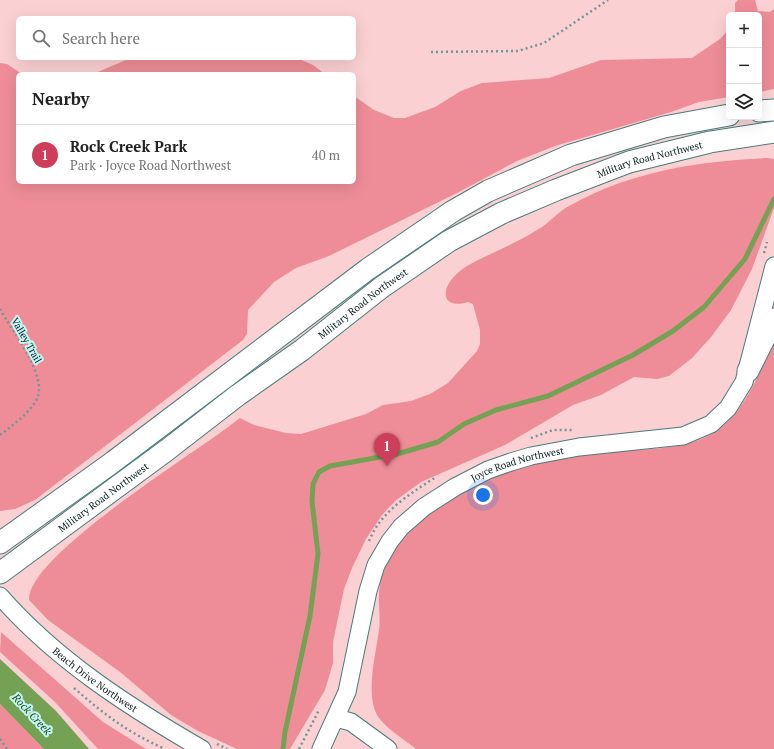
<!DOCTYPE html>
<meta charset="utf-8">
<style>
body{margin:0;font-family:"PT Serif",serif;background:#f6f6f6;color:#222}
.controls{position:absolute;right:12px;top:12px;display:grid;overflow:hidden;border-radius:6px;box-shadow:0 4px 16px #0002}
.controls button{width:36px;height:36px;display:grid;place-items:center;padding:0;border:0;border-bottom:1px solid #e0e0e0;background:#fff;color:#222;font:20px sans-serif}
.you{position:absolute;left:483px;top:495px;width:14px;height:14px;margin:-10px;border:3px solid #fff;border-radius:50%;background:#1a73e8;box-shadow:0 0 0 6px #1a73e833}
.badge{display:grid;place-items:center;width:26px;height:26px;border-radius:50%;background:#ce3e5a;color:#fff;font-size:13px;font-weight:700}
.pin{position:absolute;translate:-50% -33px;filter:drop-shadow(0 1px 2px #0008)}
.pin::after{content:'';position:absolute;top:21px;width:14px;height:12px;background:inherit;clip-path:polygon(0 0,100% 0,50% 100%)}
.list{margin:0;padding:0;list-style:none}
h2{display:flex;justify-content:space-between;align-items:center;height:52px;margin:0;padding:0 16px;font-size:17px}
h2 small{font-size:13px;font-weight:400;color:#767676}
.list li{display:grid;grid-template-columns:26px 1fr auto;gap:12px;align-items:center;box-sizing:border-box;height:60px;padding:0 16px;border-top:1px solid #e0e0e0}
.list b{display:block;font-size:15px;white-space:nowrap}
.list p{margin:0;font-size:13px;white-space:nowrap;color:#767676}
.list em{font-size:13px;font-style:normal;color:#767676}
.icon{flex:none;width:22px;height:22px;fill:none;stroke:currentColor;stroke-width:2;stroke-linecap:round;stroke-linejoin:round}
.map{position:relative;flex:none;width:774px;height:749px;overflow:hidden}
.search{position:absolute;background:#fff;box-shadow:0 4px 16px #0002;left:16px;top:16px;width:340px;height:44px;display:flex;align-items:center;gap:10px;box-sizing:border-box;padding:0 14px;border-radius:6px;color:#767676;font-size:15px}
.panel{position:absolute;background:#fff;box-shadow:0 4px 16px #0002;left:16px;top:72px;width:340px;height:112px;border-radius:6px}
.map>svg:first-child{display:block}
.green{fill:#fbd0d3;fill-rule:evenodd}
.forest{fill:#ee8d97}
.water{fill:#74a153}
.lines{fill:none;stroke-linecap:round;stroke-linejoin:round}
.stream{stroke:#74a153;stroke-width:5}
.minor-casing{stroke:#4b7b7a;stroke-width:19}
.major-casing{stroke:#4b7b7a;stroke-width:23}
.path{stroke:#709695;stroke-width:2.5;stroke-dasharray:2 3;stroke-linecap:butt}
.minor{stroke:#fff;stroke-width:17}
.major{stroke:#fff;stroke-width:21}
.labels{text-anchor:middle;stroke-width:4;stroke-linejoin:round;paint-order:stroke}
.street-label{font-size:10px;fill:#081d1c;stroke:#c2f5f3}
.water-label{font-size:11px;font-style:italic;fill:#29470f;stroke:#c2f5f3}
</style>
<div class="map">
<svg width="774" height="749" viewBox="0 0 774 749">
<rect width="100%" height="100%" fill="#c2f5f3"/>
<path class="green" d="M0 0H774V749H0ZM729 15H759V117H729ZM18 18H354V58H18ZM18 74H354V182H18Z"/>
<path class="forest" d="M738 0H755L758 11 770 12 774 9V89L759 92V15H735V3Z
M729 29V97L699 102 671 112 555 146 517 161 457 193 329 256 296 268 274 282 248 310 247 334 243 340 35 500 15 509 0 511V63L7 64 22 74H18V182H354V96L374 110 394 118H405L435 107 461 91 482 83 549 78 601 60 692 58 720 39Z
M169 58H297L313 65 325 74H93L126 60H158Z
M767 158 774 159V208L752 269 731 310 711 337 692 358 669 376 657 379 634 377 601 395 573 405 505 445 421 482 395 501 382 515 366 539 352 568 344 589 333 642V663L325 690 290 749H237L198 731 171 715 120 672 48 620 29 600C27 555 202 449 240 418L254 425 286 433 301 434 366 414 383 405 411 401 430 394 448 383 477 351 480 344V330L473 304 468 302C456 306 441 304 447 287 451 278 459 271 467 266 490 253 515 244 537 230 550 223 558 211 571 205 632 171 698 161 767 158Z
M774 340V749H416C404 739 388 730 379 718 364 698 376 653 379 630 381 615 377 600 380 585 391 523 472 480 528 465 553 458 579 455 606 452 639 449 680 451 710 435 744 416 759 373 774 340Z
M1 632 103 722 146 749H98L55 702 0 652Z
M0 704 44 749H0Z"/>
<path class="water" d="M0 659 56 711 89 749H44L0 704Z"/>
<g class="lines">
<path class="stream" d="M283 749 285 732 310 616 318 554 312 501 313 484 319 472 330 466 397 454 438 442 464 424 496 410 548 396 633 355 673 331 704 307 745 259 774 199"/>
<g class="minor-casing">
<g id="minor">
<path id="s1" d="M0 596C56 660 129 707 202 749"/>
<path d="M336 718 351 722 388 749"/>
<path id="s2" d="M321 749 347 692 368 591 376 565 390 541 401 527 424 507 455 487 488 470 511 462 531 456 579 447 683 436 711 424 728 408 744 382 774 266"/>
</g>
</g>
<g class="major-casing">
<g id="major">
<path d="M759 111 774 110"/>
<path d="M748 371 774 319"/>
<path d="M0 543 113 462 368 269 453 211 488 191 571 155 664 127 729 115"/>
<path id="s3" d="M0 573 167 450 238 395 302 350 382 287 449 241 502 213 556 190 629 162 710 142 774 132"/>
</g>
</g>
<path class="path" d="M431 52 518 51 544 43 608 0
M764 253 767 242
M0 309C11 330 50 377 36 401 27 415 13 425 0 435
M531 438 553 430H573
M369 541C381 511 410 494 436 477
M74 688C105 715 127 732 165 749
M0 739 7 749
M217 744 227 749
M299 749 319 710"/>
<use href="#minor" class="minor"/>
<use href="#major" class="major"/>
</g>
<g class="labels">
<g class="street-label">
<text dy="4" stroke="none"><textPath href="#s3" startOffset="776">Military Road Northwest</textPath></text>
<text dy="4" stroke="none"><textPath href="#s3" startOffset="452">Military Road Northwest</textPath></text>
<text transform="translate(27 340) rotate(60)" y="4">Valley Trail</text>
<text dy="4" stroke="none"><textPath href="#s2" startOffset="373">Joyce Road Northwest</textPath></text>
<text dy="4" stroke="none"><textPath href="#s3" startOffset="128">Military Road Northwest</textPath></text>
<text dy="4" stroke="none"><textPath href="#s1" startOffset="127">Beach Drive Northwest</textPath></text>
</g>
<g class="water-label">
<text transform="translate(32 714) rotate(47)" y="4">Rock Creek</text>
</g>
</g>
</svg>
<div class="controls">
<button>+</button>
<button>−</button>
<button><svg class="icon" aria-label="layers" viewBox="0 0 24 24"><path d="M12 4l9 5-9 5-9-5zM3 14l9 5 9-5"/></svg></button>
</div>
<div class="you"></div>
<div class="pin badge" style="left:387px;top:466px">1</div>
<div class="search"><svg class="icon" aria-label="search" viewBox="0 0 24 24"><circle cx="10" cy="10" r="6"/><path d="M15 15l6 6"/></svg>Search here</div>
<section class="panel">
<h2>Nearby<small></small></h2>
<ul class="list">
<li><span class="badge">1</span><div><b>Rock Creek Park</b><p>Park · Joyce Road Northwest</p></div><em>40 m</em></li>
</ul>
</section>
</div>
